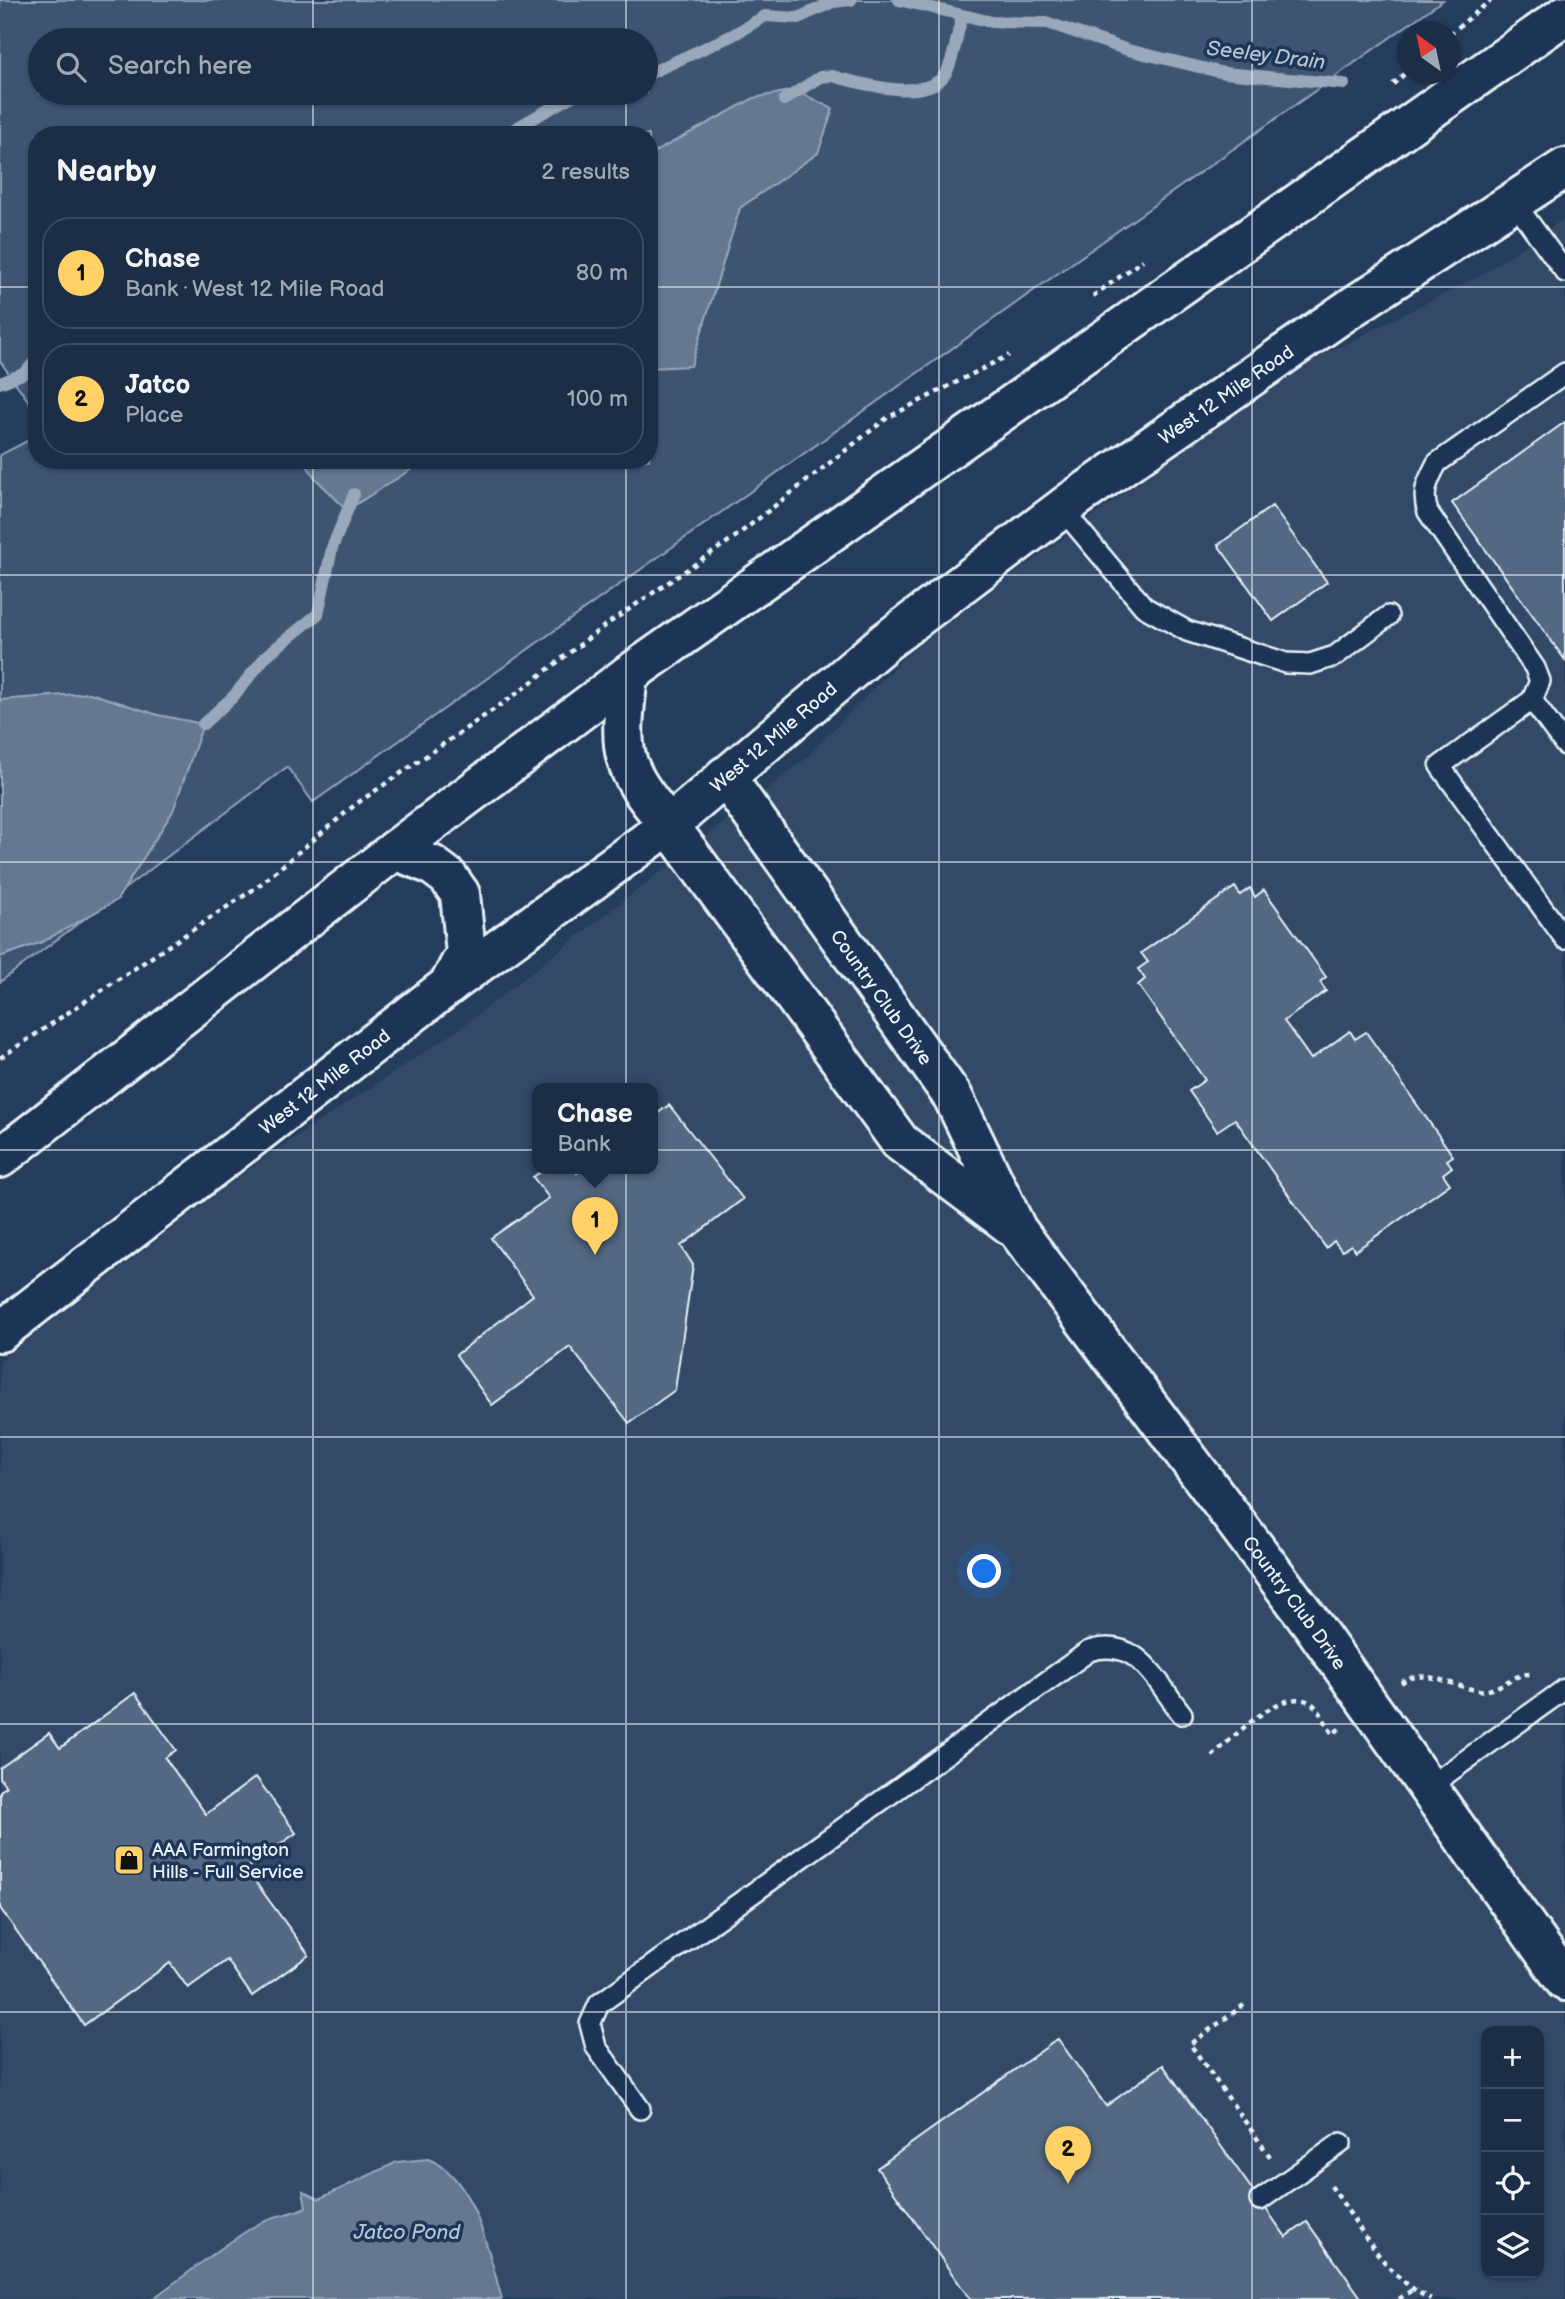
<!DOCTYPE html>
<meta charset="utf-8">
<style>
body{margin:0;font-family:"Balsamiq Sans",sans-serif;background:#25364d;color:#f1f3f6}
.controls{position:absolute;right:21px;bottom:21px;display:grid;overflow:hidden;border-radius:14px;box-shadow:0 2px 5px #0004}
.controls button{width:63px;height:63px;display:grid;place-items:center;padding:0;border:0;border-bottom:2px solid #3a4a5f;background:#1c2e46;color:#f1f3f6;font:35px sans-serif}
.compass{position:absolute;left:1397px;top:21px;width:63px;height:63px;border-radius:50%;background:#1c2e46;box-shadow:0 2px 5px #0004;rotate:327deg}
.you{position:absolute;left:985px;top:1572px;width:24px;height:24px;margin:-18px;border:5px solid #fff;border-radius:50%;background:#1a73e8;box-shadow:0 0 0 10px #1a73e833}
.badge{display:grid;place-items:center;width:46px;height:46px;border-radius:50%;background:#ffd166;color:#111;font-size:23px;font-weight:700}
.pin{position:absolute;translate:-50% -58px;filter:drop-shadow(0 2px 4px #0008)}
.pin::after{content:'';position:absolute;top:37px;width:24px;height:21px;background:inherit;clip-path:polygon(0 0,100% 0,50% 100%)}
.popup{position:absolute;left:532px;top:1083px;width:126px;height:91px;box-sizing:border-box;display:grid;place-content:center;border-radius:14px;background:#1c2e46;filter:drop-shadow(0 2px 5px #0005);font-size:23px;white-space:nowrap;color:#a0a8b3}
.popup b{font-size:26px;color:#f1f3f6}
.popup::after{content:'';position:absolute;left:50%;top:100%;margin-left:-14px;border:14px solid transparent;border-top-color:#1c2e46}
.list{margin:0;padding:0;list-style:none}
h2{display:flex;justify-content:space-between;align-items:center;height:91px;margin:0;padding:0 28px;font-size:30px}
h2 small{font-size:23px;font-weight:400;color:#a0a8b3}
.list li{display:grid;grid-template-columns:46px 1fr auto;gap:21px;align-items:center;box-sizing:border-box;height:112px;margin:0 14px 14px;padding:0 14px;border:2px solid #3a4a5f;border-radius:28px}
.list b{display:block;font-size:26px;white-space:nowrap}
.list p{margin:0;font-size:23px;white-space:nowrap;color:#a0a8b3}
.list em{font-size:23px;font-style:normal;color:#a0a8b3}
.icon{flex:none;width:38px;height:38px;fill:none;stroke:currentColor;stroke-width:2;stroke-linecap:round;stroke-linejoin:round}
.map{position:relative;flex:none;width:1565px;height:2299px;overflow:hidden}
.search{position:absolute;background:#1c2e46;box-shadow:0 2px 5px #0004;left:28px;top:28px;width:630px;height:77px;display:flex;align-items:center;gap:18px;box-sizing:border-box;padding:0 24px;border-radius:38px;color:#a0a8b3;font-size:26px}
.panel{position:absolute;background:#1c2e46;box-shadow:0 2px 5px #0004;left:28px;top:126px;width:630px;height:343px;border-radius:28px}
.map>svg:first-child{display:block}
.built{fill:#334a68;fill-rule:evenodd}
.green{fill:#3e5472;stroke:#93a2b5;stroke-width:2;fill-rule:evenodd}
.water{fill:#657890;stroke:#99a8ba;stroke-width:2}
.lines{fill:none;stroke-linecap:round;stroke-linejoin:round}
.stream{stroke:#99a8ba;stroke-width:12}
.building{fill:#536782;stroke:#e8f1f8;stroke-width:2}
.service-casing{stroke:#e8f1f8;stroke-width:24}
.minor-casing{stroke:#e8f1f8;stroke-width:44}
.secondary-casing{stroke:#e8f1f8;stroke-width:44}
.path{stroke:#e8f1f8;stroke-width:4.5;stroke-dasharray:5 5;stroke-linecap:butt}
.service{stroke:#1d3557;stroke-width:19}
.minor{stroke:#1d3557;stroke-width:38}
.secondary{stroke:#1d3557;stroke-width:38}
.grid{fill:none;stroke:#e8f1f8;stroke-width:2;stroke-opacity:0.55}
.labels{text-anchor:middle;stroke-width:7;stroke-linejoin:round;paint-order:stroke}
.street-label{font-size:19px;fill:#e8f1f8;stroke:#1d3557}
.poi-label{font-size:19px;fill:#e8f1f8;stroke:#1d3557;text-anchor:start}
.water-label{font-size:21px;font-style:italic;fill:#b4c1ce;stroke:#1d3557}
</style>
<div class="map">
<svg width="1565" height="2299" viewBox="0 0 1565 2299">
<rect width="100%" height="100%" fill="#253d5d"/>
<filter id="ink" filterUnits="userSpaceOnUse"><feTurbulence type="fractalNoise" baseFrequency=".0143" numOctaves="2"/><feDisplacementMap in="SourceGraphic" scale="14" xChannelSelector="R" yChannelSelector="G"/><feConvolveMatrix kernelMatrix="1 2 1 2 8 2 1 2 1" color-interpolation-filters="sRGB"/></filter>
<g filter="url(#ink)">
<path class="built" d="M1565 218V2299H0V1361L261 1160 455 1032 804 760 902 659 929 637 1255 397 1321 356 1480 276ZM537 1089H653V1169H537ZM1486 2031H1539V2273H1486Z"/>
<path class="green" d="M0 0H1443L313 802 287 767 0 982V455L37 436V460H649V135H37V413L0 361ZM40 40H646V93H40Z"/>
<path class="water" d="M795 90 833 109 818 153 740 208 691 366 649 368V155L754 98Z
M303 460H426L347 510 316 479Z
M90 693 158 715 203 724 173 811 117 900 42 942 0 957V700Z
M428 2159C475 2176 489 2255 502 2299H152C188 2274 223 2244 260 2223 276 2214 291 2215 306 2207L303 2191 319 2199 397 2162Z"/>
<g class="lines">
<path class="stream" d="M899 0 992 22 1048 23 1128 50 1224 73 1344 84
M646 75 733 35 765 16 798 18 833 2 851 0
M784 100 820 77 832 76C860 83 932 106 948 69 955 54 957 33 962 17
M504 135 574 95 588 93
M0 383 25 373 37 359
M203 724 233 697 267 655 318 614 332 548 354 494"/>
</g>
<path class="building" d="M1565 422V660L1452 503Z
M1272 506 1327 582 1273 621 1218 545Z
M1235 887 1240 895 1250 888 1255 897 1264 890 1326 977 1320 982 1326 991 1284 1021 1311 1059 1350 1031 1355 1039 1366 1032 1453 1156 1447 1160 1452 1167 1443 1174 1450 1184 1355 1251 1351 1245 1342 1251 1334 1241 1326 1248 1235 1119 1217 1131 1189 1091 1205 1080 1138 985 1145 979 1138 969 1148 962 1141 953Z
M669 1105 743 1199 681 1246 693 1265 675 1390 629 1423 570 1347 492 1405 456 1355 533 1295 491 1238 549 1198 533 1177 545 1169H575L577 1173 582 1169H653V1117Z
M135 1693 176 1750 165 1758 206 1814 256 1777 296 1833 246 1869 309 1955 252 1996 227 1960 188 1988 170 1963 84 2025 0 1908V1791L6 1787 0 1778V1768L49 1733 60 1748Z
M1058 2039 1106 2106 1163 2065 1286 2237 1307 2222 1362 2299H970L877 2168Z"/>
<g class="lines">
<g class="service-casing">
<path id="service" d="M1514 202 1565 272
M1062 509 1144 607 1187 631 1286 663 1310 664 1335 656 1388 616
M1532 700 1540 681 1535 668 1428 512C1421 493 1428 480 1437 463L1565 373
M1565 745 1532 700 1440 766 1565 939
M1427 1788 1565 1689
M640 2109 596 2047 590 2024 599 2004 1089 1651C1138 1636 1155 1680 1182 1714
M1260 2200 1341 2143"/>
</g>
<g class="minor-casing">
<g id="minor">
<path id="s1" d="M725 776 953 1097 1017 1230 1309 1620 1565 1981"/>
<path d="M669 825 900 1142 1013 1227"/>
</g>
</g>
<g class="secondary-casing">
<g id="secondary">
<path d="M628 675C619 752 618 765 669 825"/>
<path d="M395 850 432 865 448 877 460 894 466 953 449 985"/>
<path d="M0 1158 395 850 628 675 1565 15"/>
<path id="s2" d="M0 1332 449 985 669 825 885 642 1076 498 1352 307 1565 168"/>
</g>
</g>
<path class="path" d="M1450 34 1491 0
M1393 84 1408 71
M1093 296 1143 260
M0 1058 257 887 356 804 512 697 603 627 735 537 887 418 1009 355
M1401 1683C1423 1666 1452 1687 1477 1690 1499 1694 1511 1672 1534 1674
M1212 1756C1234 1738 1292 1673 1319 1711 1324 1718 1327 1727 1333 1734L1340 1728
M1244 2005 1190 2044 1271 2158
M1331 2186C1360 2226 1385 2278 1431 2299
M1399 2299 1412 2290"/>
<use href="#service" class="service"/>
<use href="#minor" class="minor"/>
<use href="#secondary" class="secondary"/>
</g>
</g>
<path class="grid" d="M313 0V40M626 0V40M939 0V2299M1252 0V2299M313 93V135M626 93V135M0 287H37M649 287H1565M313 460V2299M626 460V2299M0 575H1565M0 862H1565M0 1150H1565M0 1437H1565M0 1724H1565M0 2012H1565"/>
<defs>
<g id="shop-square" transform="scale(1.575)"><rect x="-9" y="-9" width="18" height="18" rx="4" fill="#ffd166" stroke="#1d3557"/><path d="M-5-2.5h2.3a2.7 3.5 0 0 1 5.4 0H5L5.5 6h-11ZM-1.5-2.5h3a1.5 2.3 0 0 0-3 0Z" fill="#111"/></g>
</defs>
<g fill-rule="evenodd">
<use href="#shop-square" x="129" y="1860"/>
</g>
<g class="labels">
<g class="street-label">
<text dy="7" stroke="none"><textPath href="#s2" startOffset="1544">West 12 Mile Road</textPath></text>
<text dy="7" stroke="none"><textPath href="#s2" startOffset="976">West 12 Mile Road</textPath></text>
<text dy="7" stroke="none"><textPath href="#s1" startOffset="271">Country Club Drive</textPath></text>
<text dy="7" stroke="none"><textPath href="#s2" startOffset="410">West 12 Mile Road</textPath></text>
<text dy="7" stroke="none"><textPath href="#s1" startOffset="1006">Country Club Drive</textPath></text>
</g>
<g class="poi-label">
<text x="152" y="1856">AAA Farmington<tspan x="152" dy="22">Hills - Full Service</tspan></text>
</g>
<g class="water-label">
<text transform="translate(1266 55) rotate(7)" y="7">Seeley Drain</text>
<text x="407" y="2239">Jatco Pond</text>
</g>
</g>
</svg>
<div class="controls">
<button>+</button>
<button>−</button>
<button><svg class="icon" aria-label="locate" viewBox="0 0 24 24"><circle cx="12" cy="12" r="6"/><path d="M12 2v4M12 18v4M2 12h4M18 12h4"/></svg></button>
<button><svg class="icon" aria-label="layers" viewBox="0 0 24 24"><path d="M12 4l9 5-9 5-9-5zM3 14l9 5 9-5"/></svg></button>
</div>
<svg class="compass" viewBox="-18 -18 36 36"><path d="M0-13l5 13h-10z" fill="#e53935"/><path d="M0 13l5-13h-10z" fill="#a0a8b3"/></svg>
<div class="you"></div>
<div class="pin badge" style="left:595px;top:1255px">1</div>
<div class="popup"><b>Chase</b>Bank</div>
<div class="pin badge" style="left:1068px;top:2184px">2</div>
<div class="search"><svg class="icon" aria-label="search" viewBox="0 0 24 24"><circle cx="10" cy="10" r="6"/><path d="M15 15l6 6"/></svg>Search here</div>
<section class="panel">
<h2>Nearby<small>2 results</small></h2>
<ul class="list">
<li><span class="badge">1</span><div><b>Chase</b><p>Bank · West 12 Mile Road</p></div><em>80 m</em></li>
<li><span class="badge">2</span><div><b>Jatco</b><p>Place</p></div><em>100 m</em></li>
</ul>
</section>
</div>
